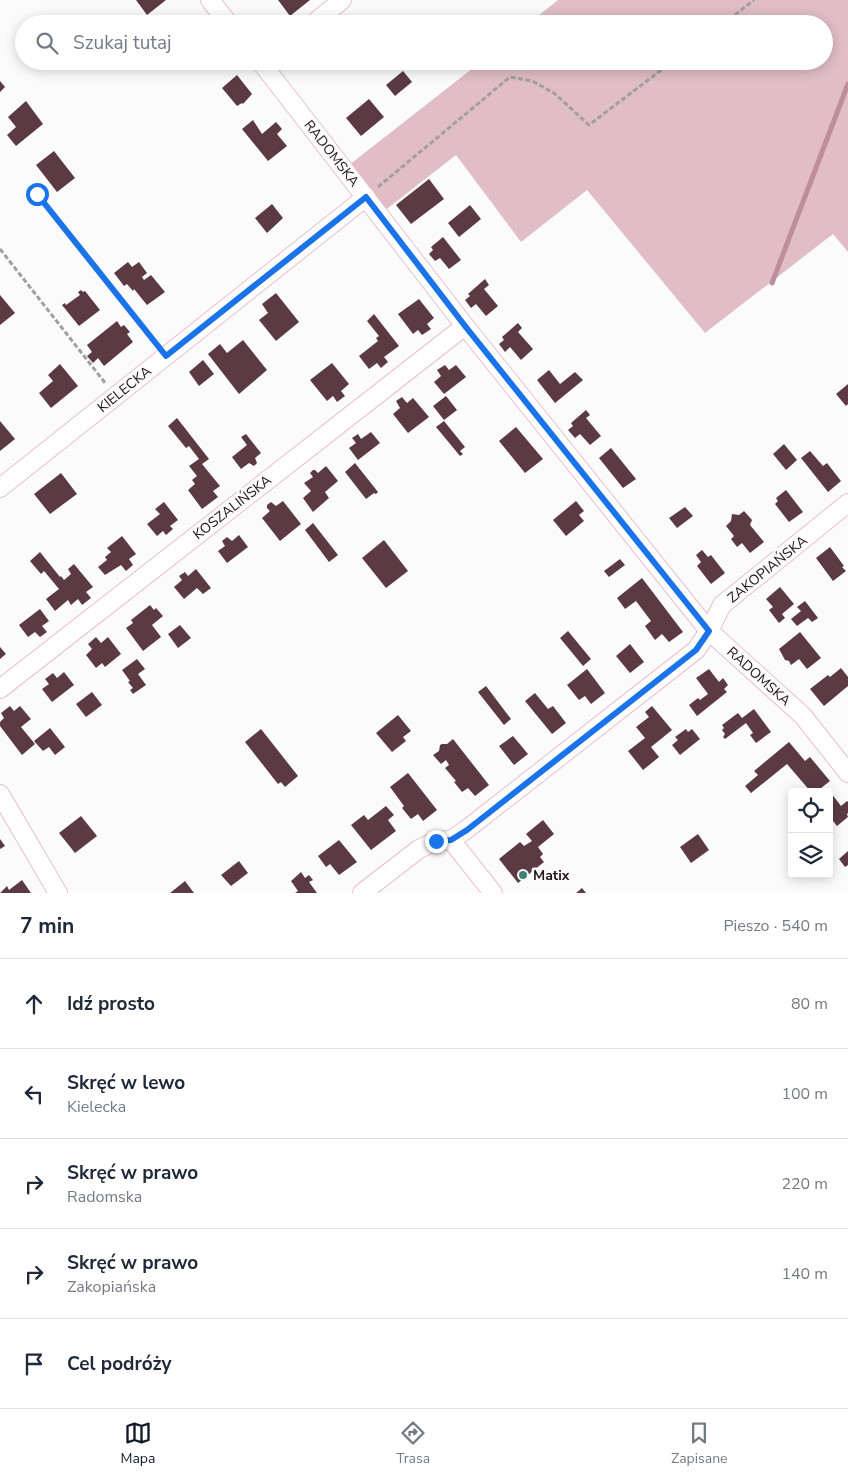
<!DOCTYPE html>
<html lang="pl">
<meta charset="utf-8">
<style>
body{margin:0;font-family:"Nunito Sans",sans-serif;background:#f2f2f3;color:#1f2937}
.controls{position:absolute;right:15px;bottom:15px;display:grid;overflow:hidden;border-radius:5px;box-shadow:0 2px 12px #0003}
.controls button{width:45px;height:45px;display:grid;place-items:center;padding:0;border:0;border-bottom:1px solid #e0e1e3;background:#fff;color:#1f2937;font:25px sans-serif}
.stop{position:absolute;width:15px;height:15px;margin:-11px;border:4px solid #1a73e8;border-radius:50%;background:#fff}
.stop.end{background:#1a73e8;border-color:#fff;box-shadow:0 1px 5px #0008}
.list{margin:0;padding:0;list-style:none}
h2{display:flex;justify-content:space-between;align-items:center;height:65px;margin:0;padding:0 20px;font-size:21px}
h2 small{font-size:16px;font-weight:400;color:#747a83}
.list li{display:grid;grid-template-columns:32px 1fr auto;gap:15px;align-items:center;box-sizing:border-box;height:90px;padding:0 20px;border-top:1px solid #e0e1e3}
.list b{display:block;font-size:19px;white-space:nowrap}
.list p{margin:0;font-size:16px;white-space:nowrap;color:#747a83}
.list em{font-size:16px;font-style:normal;color:#747a83}
.icon{flex:none;width:28px;height:28px;fill:none;stroke:currentColor;stroke-width:2;stroke-linecap:round;stroke-linejoin:round}
.map{position:relative;flex:none;width:848px;height:893px;overflow:hidden}
.search{position:absolute;background:#fff;box-shadow:0 2px 12px #0003;left:15px;right:15px;top:15px;height:55px;display:flex;align-items:center;gap:12px;box-sizing:border-box;padding:0 18px;border-radius:28px;color:#747a83;font-size:19px}
.sheet{height:515px;background:#fff}
nav{display:flex;justify-content:space-around;align-items:center;box-sizing:border-box;height:70px;border-top:1px solid #e0e1e3;background:#fff;font-size:14px;color:#747a83}
nav a{display:grid;justify-items:center;gap:2px}
nav .on{color:#111827}
.map>svg:first-child{display:block}
.green{fill:#e0bdc7}
.lines{fill:none;stroke-linecap:round;stroke-linejoin:round}
.stream{stroke:#bf8e9c;stroke-width:5}
.building{fill:#5b3a44}
.minor-casing{stroke:#e9c0cb;stroke-width:20}
.path{stroke:#a39e9f;stroke-width:3;stroke-dasharray:5 2.5;stroke-linecap:butt}
.minor{stroke:#fff;stroke-width:18}
.route{stroke:#1a73e8;stroke-width:6}
.poi-dot{fill:#3e8275;stroke:#fbfbfb;stroke-width:2}
.labels{text-anchor:middle;stroke-width:5;stroke-linejoin:round;paint-order:stroke}
.street-label{font-size:14px;fill:#201216;stroke:#fbfbfb}
.poi-label{font-size:14px;font-weight:bold;fill:#201216;stroke:#fbfbfb;text-anchor:start}
</style>
<div class="map">
<svg width="848" height="893" viewBox="0 0 848 893">
<rect width="100%" height="100%" fill="#fbfbfb"/>
<path class="green" d="M558 0H848V252L833 234 705 333 587 190 521 242 456 155 379 215 344 169 482 61H824V24H528Z"/>
<g class="lines">
<path class="stream" d="M772 283 848 84"/>
</g>
<path class="building" d="M136 0H166L147 15Z
M278 0H310L290 16Z
M403 71 412 82 395 96 386 85Z
M237 75 252 94 243 104 242 103 237 106 222 88Z
M0 81 5 87 0 92Z
M369 99 384 117 361 136 346 118Z
M26 101 43 124 16 146 7 135 16 127 8 117Z
M253 120 262 134 276 122 282 129 277 134 287 146 268 161 242 129Z
M54 151 75 178 57 192 36 165Z
M429 179 444 199 411 224 396 205Z
M272 204 283 218 267 233 255 218Z
M470 205 481 219 459 237 448 223Z
M443 237 461 260 449 269 440 258 435 261 429 254 433 250 431 247Z
M128 262 132 267 139 262 147 273 142 277 144 280 151 275 165 292 147 305 134 289 133 291 127 284 124 286 114 273Z
M485 279 489 285 484 289 498 306 486 316 476 304 471 308 465 300 470 296 468 294Z
M81 290 83 292 85 291 100 310 79 326 62 305 65 303 66 305 80 295 78 292Z
M276 293 299 322 276 341 259 320 268 313 262 304Z
M0 295 15 313 0 325Z
M419 299 434 318 427 324 431 329 422 335 418 330 413 334 398 314Z
M374 314 399 346 384 357 388 362 381 368 377 363 369 369 359 356 378 341 376 338 379 336 367 321Z
M117 321 121 327 124 325 130 332 127 334 133 342 104 366 98 358 93 363 87 356 92 352 87 345Z
M518 323 522 328 518 332 533 349 521 360 510 347 505 352 499 344 504 340 502 337Z
M243 340 267 370 239 394 208 354 220 344 227 353Z
M203 360 214 374 199 386 189 372Z
M332 363 349 384 341 391 345 396 337 402 333 396 327 401 310 380Z
M60 364 78 386 51 408 39 393 53 381 48 375Z
M445 365 449 370 456 365 466 377 444 394 434 382 441 376 437 370Z
M549 370 560 384 575 372 583 380 555 403 537 380Z
M848 384V404L846 406 836 394Z
M446 396 457 410 444 420 433 406Z
M402 397 407 403 413 398 429 417 408 433 393 414 400 408 396 401Z
M586 410 590 415 586 418 601 436 590 445 580 434 575 438 568 430 573 426 571 423Z
M177 418 209 459 202 464 220 486 213 491 218 497 202 509 188 490 195 484 192 480 197 476 189 466 199 459 189 446 186 448 168 426Z
M0 421 15 439 0 451Z
M444 421 465 447 460 451 463 454 460 456 436 427Z
M516 427 543 459 525 473 499 441Z
M371 432 380 443 358 460 349 448 356 443 352 438 358 434 361 439Z
M246 434 261 453 255 458 257 463 254 466 249 463 241 469 232 457 247 445 241 437Z
M784 444 797 460 786 470 773 454Z
M611 448 636 479 623 488 599 458Z
M810 451 823 466 827 463 841 481 828 492 801 458Z
M355 463 378 492 376 494 374 493 366 499 345 472Z
M326 466 338 481 325 492 329 498 313 512 303 498 311 491 304 483 313 477 310 473 313 470H315L318 473Z
M61 473 77 494 50 514 34 494Z
M786 490 803 512 789 522 775 504 778 501 776 498Z
M283 501 301 524 280 541 262 518 270 511 267 508V505L271 502 276 506Z
M576 501 584 511 579 515 584 521 566 536 553 520Z
M164 502 178 520 170 526 173 529 166 535 163 531 157 536 147 524 160 514 155 509Z
M685 507 693 516 677 528 669 518Z
M744 511 752 520 750 525 764 542 750 553 742 543 737 547 731 539 734 536 726 526 731 521 732 514 739 515Z
M313 523 338 555 329 562 305 530Z
M239 535 248 547 227 563 218 551 225 546 222 541 227 537 232 541Z
M122 536 136 554 129 559 133 565 126 571 121 565 105 575 98 567 107 560 105 557 111 552 107 548Z
M384 540 408 571 386 588 362 558Z
M830 547 844 566 842 567 846 571 833 581 816 558Z
M702 550 708 557 711 555 725 573 711 584 697 566 701 562 696 555Z
M40 552 60 577 61 576 64 580 71 574 68 569 74 564 93 587 86 592 91 598 82 605 78 599 71 605 68 600 55 611 46 599 59 589 44 571 41 574 30 561Z
M620 559 625 565 609 577 604 571Z
M196 569 211 588 203 594 197 588 184 599 174 587 182 580 179 576 185 572 188 576Z
M642 578 683 632 669 642 662 634 655 640 645 626 651 621 636 601 625 609 617 598Z
M780 587 794 604 782 614 785 618 779 623 769 610 773 607 766 599Z
M805 601 818 618 812 622 808 618 797 626 791 619 801 611 797 607Z
M150 605 154 610 156 608 163 616 152 625 161 637 143 651 126 628 133 623 131 620Z
M40 609 49 621 42 626 47 632 40 637 35 632 28 637 19 625Z
M180 625 191 638 178 648 168 634Z
M568 631 591 659 583 666 560 638Z
M800 632 821 658 807 669 799 659 791 665 789 661 785 660 779 649Z
M96 637 101 643 108 637 121 654 105 667 102 663 96 668 86 655 92 649 88 644Z
M630 644 644 662 630 673 616 656Z
M0 647 6 654 0 659Z
M137 659 145 669 138 674 146 685 133 694 130 690 133 688 128 682 130 681 122 670Z
M841 668 848 677V686L824 706 810 689 828 675 830 677Z
M587 669 605 693 591 704 585 696 579 700 567 685Z
M709 669 719 682 723 678 728 685 724 689 727 692 697 716 689 705 698 698 700 700 708 694 696 678Z
M64 672 74 685 52 702 42 689 49 684 45 679 53 673 57 678Z
M486 686 511 719 504 725 478 692Z
M92 692 102 705 86 717 76 704Z
M535 693 548 709 553 706 566 723 552 734 525 701Z
M10 706 14 711 20 706 31 719 21 727 35 744 22 755 0 726V722L4 718 1 713Z
M652 706 672 730 651 747 659 757 643 770 628 751 645 738 636 727 649 717 645 712Z
M754 709 771 732 756 743 750 735 753 733 746 723 725 739 723 737 725 734 722 730 724 728 722 725 738 713 742 718Z
M398 715 411 731 403 737 406 741 392 752 376 733Z
M50 728 65 747 55 755 49 747 43 751 34 741Z
M261 729 298 776 285 787 281 782 278 784 245 742Z
M686 729 688 732 692 729 700 739 680 755 672 745 678 740 675 737Z
M513 736 528 754 514 765 499 746Z
M453 739 489 785 475 796 468 788 462 792 454 782 456 781 445 768 449 765 446 760 441 764 433 755 439 751 440 745 442 744H447Z
M789 742 805 761 810 757 830 781 816 792H811L787 764 751 793 745 786 758 775 754 771Z
M408 773 437 810 423 821 418 814 411 819 402 808 404 806 390 787Z
M831 793 841 806 847 801 848 802V813L847 814 848 817 837 826 829 816V795Z
M386 806 394 815 388 820 396 831 371 850 351 825 364 815 368 820Z
M81 816 97 836 75 853 59 833Z
M543 820 554 834 538 847 543 854 540 857 544 862 518 883 499 859 520 842 524 846 532 841 526 834Z
M698 834 709 850 691 863 680 847Z
M0 839 5 846 0 849Z
M339 840 357 862 339 875 330 864 326 867 318 856Z
M848 851V865L845 867 839 859Z
M239 861 248 873 231 886 221 875Z
M301 872 305 878 309 875 313 880 309 882 317 893H295L298 891 291 881Z
M22 880 31 893H0L7 886 9 890Z
M185 881 194 893H170Z
M582 888 586 893H576Z"/>
<g class="lines">
<g class="minor-casing">
<path id="minor" d="M210 0 229 24
M313 24 342 0
M260 61 465 326 709 631 803 716 848 773
M0 488 366 197
M0 689 465 326
M0 794 58 893
M451 840 493 893
M362 893 419 849 436 841 451 840 467 829 696 650 709 631 722 605 848 503"/>
</g>
<path class="path" d="M723 24 754 0
M378 187 510 77 532 81 554 93 589 125 673 61
M37 194 157 344
M0 249 106 384"/>
<use href="#minor" class="minor"/>
</g>
<g class="lines">
<path class="route" d="M37 194 166 356 366 197 465 326 709 631 696 650 467 830 451 840 436 841"/>
</g>
<circle class="poi-dot" cx="523" cy="875" r="5"/>
<g class="labels">
<g class="street-label">
<text transform="translate(332 153) rotate(52)" y="5">RADOMSKA</text>
<text transform="translate(124 389) rotate(-39)" y="5">KIELECKA</text>
<text transform="translate(232 507) rotate(-38)" y="5">KOSZALIŃSKA</text>
<text transform="translate(767 569) rotate(-39)" y="5">ZAKOPIAŃSKA</text>
<text transform="translate(759 676) rotate(42)" y="5">RADOMSKA</text>
</g>
<g class="poi-label">
<text x="533" y="880">Matix</text>
</g>
</g>
</svg>
<div class="controls">
<button><svg class="icon" aria-label="locate" viewBox="0 0 24 24"><circle cx="12" cy="12" r="6"/><path d="M12 2v4M12 18v4M2 12h4M18 12h4"/></svg></button>
<button><svg class="icon" aria-label="layers" viewBox="0 0 24 24"><path d="M12 4l9 5-9 5-9-5zM3 14l9 5 9-5"/></svg></button>
</div>
<div class="stop" style="left:37px;top:194px"></div>
<div class="stop end" style="left:436px;top:841px"></div>
<div class="search"><svg class="icon" aria-label="search" viewBox="0 0 24 24"><circle cx="10" cy="10" r="6"/><path d="M15 15l6 6"/></svg>Szukaj tutaj</div>
</div>
<section class="sheet">
<h2>7 min<small>Pieszo · 540 m</small></h2>
<ul class="list">
<li><svg class="icon" aria-label="ahead" viewBox="0 0 24 24"><path d="M12 20V5M6 11l6-6 6 6"/></svg><div><b>Idź prosto</b></div><em>80 m</em></li>
<li><svg class="icon" aria-label="left" viewBox="0 0 24 24"><path d="M17 20v-9H6M10 6l-5 5 5 5"/></svg><div><b>Skręć w lewo</b><p>Kielecka</p></div><em>100 m</em></li>
<li><svg class="icon" aria-label="right" viewBox="0 0 24 24"><path d="M7 20v-9h11M14 6l5 5-5 5"/></svg><div><b>Skręć w prawo</b><p>Radomska</p></div><em>220 m</em></li>
<li><svg class="icon" aria-label="right" viewBox="0 0 24 24"><path d="M7 20v-9h11M14 6l5 5-5 5"/></svg><div><b>Skręć w prawo</b><p>Zakopiańska</p></div><em>140 m</em></li>
<li><svg class="icon" aria-label="arrive" viewBox="0 0 24 24"><path d="M6 21V4h12l-3 4 3 4H6"/></svg><div><b>Cel podróży</b></div></li>
</ul>
</section>
<nav>
<a class="on"><svg class="icon" aria-label="map" viewBox="0 0 24 24"><path d="M3 6l6-2 6 2 6-2v14l-6 2-6-2-6 2zM9 4v14M15 6v14"/></svg>Mapa</a>
<a><svg class="icon" aria-label="directions" viewBox="0 0 24 24"><path d="M12 3l9 9-9 9-9-9zM9 14v-3h6M13 9l2 2-2 2"/></svg>Trasa</a>
<a><svg class="icon" aria-label="saved" viewBox="0 0 24 24"><path d="M7 4h10v16l-5-4-5 4z"/></svg>Zapisane</a>
</nav>
